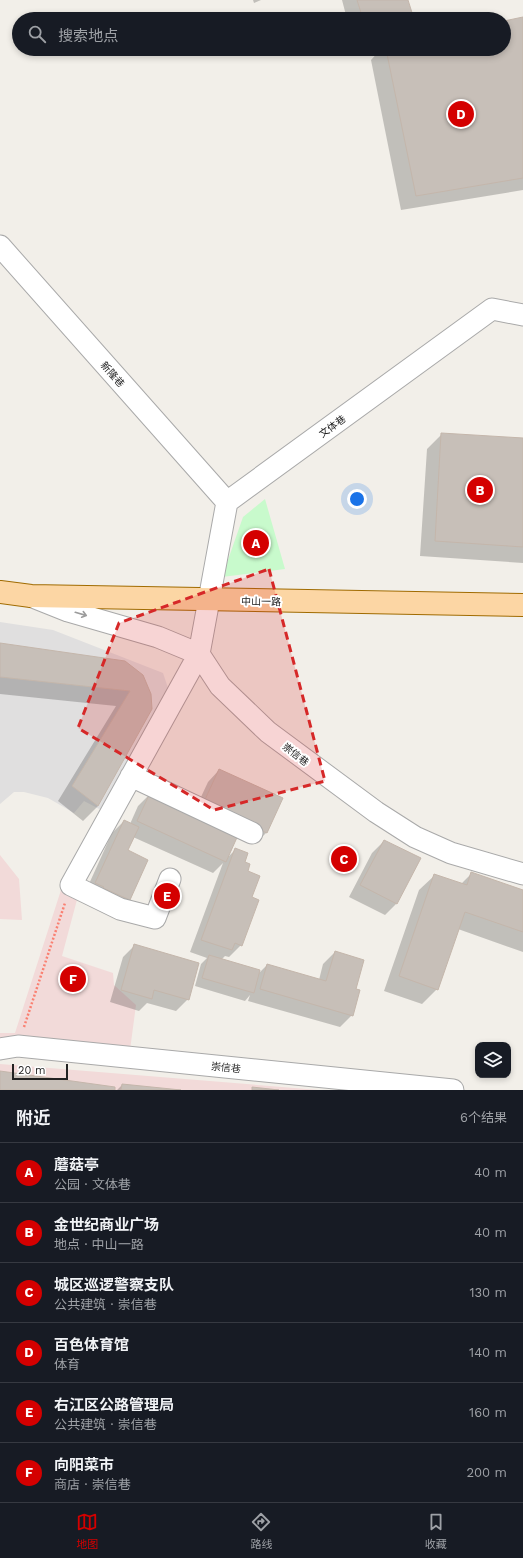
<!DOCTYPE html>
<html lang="zh">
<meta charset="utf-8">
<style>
body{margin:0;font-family:"Work Sans","Noto Sans SC",sans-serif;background:#20242c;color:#f1f3f6}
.controls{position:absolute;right:12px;bottom:12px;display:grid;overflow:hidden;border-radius:8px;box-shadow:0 2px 6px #0003}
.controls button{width:36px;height:36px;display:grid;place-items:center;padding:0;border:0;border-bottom:1px solid #363941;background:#171b24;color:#f1f3f6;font:20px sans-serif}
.scale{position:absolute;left:12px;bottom:10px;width:56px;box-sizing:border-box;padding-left:4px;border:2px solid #222;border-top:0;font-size:11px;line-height:14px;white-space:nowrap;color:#222;-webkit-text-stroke:3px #fff;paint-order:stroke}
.you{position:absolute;left:357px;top:499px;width:14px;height:14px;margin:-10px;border:3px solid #fff;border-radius:50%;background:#1a73e8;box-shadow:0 0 0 6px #1a73e833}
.badge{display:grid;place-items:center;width:26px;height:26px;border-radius:50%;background:#d40000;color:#fff;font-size:13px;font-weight:700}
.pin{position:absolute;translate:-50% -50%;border:2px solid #fff;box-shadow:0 1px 4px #0006}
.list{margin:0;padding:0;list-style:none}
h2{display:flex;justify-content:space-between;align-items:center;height:52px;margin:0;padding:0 16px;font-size:17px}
h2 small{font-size:13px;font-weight:400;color:#9ea1a6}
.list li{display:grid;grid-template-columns:26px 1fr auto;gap:12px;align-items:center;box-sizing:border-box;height:60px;padding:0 16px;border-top:1px solid #363941}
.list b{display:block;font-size:15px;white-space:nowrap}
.list p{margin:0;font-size:13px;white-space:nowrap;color:#9ea1a6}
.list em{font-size:13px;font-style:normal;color:#9ea1a6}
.icon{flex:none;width:22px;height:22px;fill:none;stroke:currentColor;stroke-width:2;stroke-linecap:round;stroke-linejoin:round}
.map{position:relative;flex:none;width:523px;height:1090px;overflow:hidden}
.search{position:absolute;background:#171b24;box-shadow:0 2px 6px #0003;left:12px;right:12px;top:12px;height:44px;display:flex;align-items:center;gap:10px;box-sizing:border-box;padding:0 14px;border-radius:22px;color:#9ea1a6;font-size:15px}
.sheet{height:412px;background:#171b24}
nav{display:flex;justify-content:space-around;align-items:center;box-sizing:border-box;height:56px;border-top:1px solid #363941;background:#171b24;font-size:11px;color:#9ea1a6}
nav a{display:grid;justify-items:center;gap:2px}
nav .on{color:#d40000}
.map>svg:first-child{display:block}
.residential{fill:#e0dfdf}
.commercial{fill:#f2dad9}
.park{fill:#c8facc}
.shadow{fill:#0003}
.building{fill:#c7bfb8;stroke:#c4b6ab}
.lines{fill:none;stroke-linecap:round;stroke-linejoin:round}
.minor-casing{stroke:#a9a9a9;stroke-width:23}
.major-casing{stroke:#a06b00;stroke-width:24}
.path{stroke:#fa8072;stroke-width:2.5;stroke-dasharray:2 2;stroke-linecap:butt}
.minor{stroke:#fff;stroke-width:21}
.major{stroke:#fcd6a4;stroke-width:22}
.oneway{stroke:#9c9c9c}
.marked{fill:#d62828;fill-opacity:0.2;stroke:#d62828;stroke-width:3;stroke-dasharray:8 5;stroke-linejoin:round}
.labels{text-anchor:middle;stroke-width:4;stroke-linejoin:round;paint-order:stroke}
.street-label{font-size:10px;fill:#222;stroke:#fff}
</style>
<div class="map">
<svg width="523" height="1090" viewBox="0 0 523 1090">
<rect width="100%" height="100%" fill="#f2efe9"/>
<path class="residential" d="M0 622 53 630 163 673 168 688 103 811 84 801 74 813 48 798 24 792H14L0 804Z"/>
<path class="commercial" d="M0 855 19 879 22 920 0 919Z
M61 890 78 896 62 956 113 973 114 985 136 1005 128 1065 0 1054V1033H15Z
M0 1064 319 1090H0Z"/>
<path class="park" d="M265 499 285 569 222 577 243 517Z"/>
<path class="shadow" d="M253 0H261L254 3Z
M342 0H407L413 19H347Z
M523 18V190L401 210 371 60 381 49H504V22Z
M442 434 523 439V563L420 556 427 449Z
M0 644 142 676 98 806 83 821 58 801 116 706 0 694Z
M219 770 267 832 255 844 237 836 227 858 236 849 244 863 250 898 241 945 229 957 225 956 221 960 258 974 267 965 319 980 323 964 335 952 355 990 352 1015 340 1027 248 1001 250 995 245 1001 195 986 201 964 207 958 190 952 223 863 213 873 133 837 127 851 147 860 129 900 117 912 84 895 112 833 124 821 130 824 138 806 150 794 193 814 208 782Z
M384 841 396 904 385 915 349 897 372 853Z
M472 873 523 891V952L458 929 437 989 422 1004 384 991 419 890 435 875 461 884Z
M135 945 188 999 176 1011 147 1003 139 1011 110 1002 123 957Z
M122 1085 171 1090H117Z"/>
<path class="building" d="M357 0H408L414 19H363Z
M523 17V178L416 196 386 49H504V21Z
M441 433 523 438V547L435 541Z
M0 643 125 661 143 675 151 694 152 709 98 806 72 786 130 691 0 677Z
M219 769 283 798 267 833 203 804Z
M150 793 239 833 226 862 137 821Z
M124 820 139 827 128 850 148 860 130 900 103 888 104 887 95 883Z
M384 840 421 858 397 904 360 885Z
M235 848 248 853 245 862 250 864 248 871 260 876 252 897 259 900 242 946 235 943 232 950 201 940Z
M471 872 523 890V932L465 912 438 990 399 976 434 874 467 885Z
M134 944 199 963 189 1000 154 990 152 999 121 990Z
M335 951 364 960 356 989 360 990 353 1016 260 989 267 964 326 981Z
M209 955 260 970 254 993 202 978Z
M0 1071 115 1087V1090H0Z
M122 1084 181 1090H121Z
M252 1087 279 1090H252Z"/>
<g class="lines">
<g class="minor-casing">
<path id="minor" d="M0 246 227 502
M33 597 68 611 158 637 199 654 220 686 268 732 376 812 415 837 451 853 523 874
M131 776 252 833
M170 879 155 918 120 909 71 885 199 654 227 502 492 309 523 315
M0 1049 18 1046 453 1090"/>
</g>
<g class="major-casing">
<path id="major" d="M0 592 31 596 523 605"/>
</g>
<path class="path" d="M24 1027 65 903"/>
<use href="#minor" class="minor"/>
<use href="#major" class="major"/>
</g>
<defs><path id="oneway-shaft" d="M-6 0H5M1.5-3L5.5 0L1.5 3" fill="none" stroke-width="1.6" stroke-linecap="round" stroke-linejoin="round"/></defs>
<use class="oneway" href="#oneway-shaft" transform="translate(81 614) rotate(16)"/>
<path class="marked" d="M269 569 325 781 214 810 78 728 119 623Z"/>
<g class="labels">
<g class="street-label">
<text transform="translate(113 374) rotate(48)" y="4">新隆巷</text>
<text transform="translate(332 426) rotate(-36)" y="4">文体巷</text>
<text transform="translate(261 601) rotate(1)" y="4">中山一路</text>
<text transform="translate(296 754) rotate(38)" y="4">崇信巷</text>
<text transform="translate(226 1067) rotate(6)" y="4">崇信巷</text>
</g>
</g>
</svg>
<div class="controls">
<button><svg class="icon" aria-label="layers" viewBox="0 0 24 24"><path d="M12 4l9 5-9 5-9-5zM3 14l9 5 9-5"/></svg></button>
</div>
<div class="scale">20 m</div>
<div class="you"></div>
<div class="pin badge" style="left:256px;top:543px">A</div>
<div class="pin badge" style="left:480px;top:490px">B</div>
<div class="pin badge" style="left:344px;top:859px">C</div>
<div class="pin badge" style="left:461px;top:114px">D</div>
<div class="pin badge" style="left:167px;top:896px">E</div>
<div class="pin badge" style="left:73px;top:979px">F</div>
<div class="search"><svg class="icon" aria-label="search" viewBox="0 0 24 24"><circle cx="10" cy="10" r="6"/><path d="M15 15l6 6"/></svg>搜索地点</div>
</div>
<section class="sheet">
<h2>附近<small>6个结果</small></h2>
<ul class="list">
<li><span class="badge">A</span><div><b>蘑菇亭</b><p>公园 · 文体巷</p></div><em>40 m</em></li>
<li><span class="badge">B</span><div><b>金世纪商业广场</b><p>地点 · 中山一路</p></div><em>40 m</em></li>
<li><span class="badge">C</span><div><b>城区巡逻警察支队</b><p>公共建筑 · 崇信巷</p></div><em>130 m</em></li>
<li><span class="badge">D</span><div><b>百色体育馆</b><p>体育</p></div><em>140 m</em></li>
<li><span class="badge">E</span><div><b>右江区公路管理局</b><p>公共建筑 · 崇信巷</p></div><em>160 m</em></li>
<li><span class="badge">F</span><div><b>向阳菜市</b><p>商店 · 崇信巷</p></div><em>200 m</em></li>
</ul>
</section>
<nav>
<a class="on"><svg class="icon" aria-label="map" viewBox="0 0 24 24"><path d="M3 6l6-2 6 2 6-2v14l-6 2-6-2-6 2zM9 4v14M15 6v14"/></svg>地图</a>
<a><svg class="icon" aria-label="directions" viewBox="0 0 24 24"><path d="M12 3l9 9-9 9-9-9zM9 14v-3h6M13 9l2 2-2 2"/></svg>路线</a>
<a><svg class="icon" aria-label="saved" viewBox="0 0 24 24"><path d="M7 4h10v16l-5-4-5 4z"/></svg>收藏</a>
</nav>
